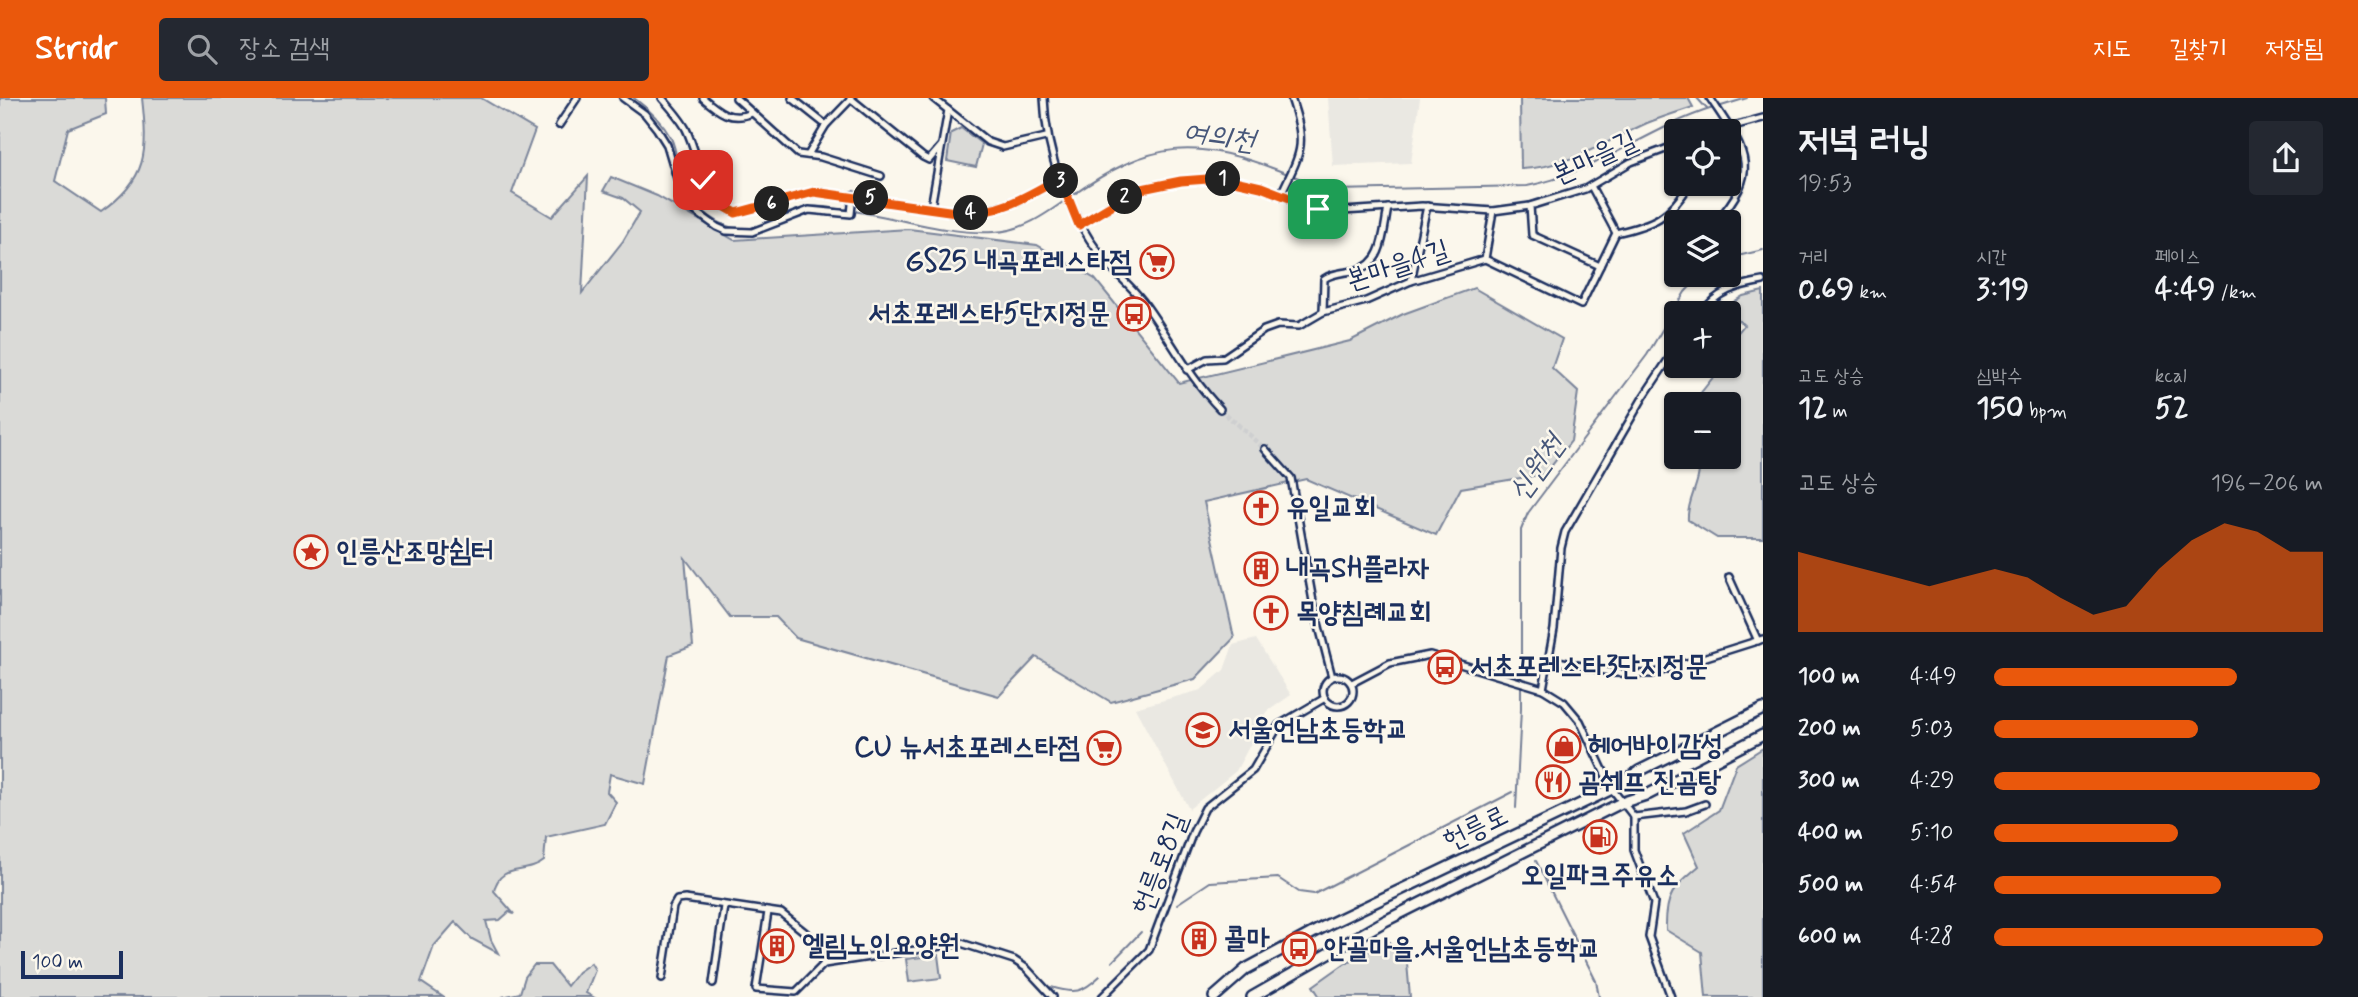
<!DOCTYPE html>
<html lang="ko">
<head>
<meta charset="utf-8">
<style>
	body { margin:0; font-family:Mynerve,"Poor Story",sans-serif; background:#242831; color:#f1f3f6; height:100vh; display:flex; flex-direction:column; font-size:26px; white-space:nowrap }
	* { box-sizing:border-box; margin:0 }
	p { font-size:23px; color:#9ea1a6 }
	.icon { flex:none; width:38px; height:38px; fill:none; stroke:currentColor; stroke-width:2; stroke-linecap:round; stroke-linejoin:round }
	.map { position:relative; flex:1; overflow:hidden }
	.details { display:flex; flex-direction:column; background:#171b24; width:595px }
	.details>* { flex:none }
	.buttons { position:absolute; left:1664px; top:21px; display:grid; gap:14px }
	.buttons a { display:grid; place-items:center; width:77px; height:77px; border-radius:7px; background:#171b24; box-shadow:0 2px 5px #0004; font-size:35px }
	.scale { position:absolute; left:21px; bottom:18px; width:102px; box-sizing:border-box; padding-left:7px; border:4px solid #1b2f5e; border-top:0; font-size:19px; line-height:24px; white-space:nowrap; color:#1b2f5e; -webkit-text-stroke:5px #fbf7ec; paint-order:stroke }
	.pin { position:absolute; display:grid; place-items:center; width:60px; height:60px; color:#fff; margin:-30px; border-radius:14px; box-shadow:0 4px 10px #0006 }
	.km { position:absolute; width:35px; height:35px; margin:-18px; border-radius:50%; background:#222; color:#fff; font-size:19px; line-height:35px; text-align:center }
	.round { display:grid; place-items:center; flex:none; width:74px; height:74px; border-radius:7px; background:#242831 }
	.summary { display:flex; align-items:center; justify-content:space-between; height:119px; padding:0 35px }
	h1 { font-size:38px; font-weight:700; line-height:52px }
	.stats { display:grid; grid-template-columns:repeat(3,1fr); gap:10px; height:119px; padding:7px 35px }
	.stats div { display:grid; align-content:center }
	.stats b { font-size:30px; font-weight:700 }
	.stats small { font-size:19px; font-weight:400 }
	.stats p { font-size:19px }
	.chart { height:196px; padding:14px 35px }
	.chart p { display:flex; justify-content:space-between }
	.chart svg { width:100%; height:126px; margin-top:7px; fill:#ea580c; opacity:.7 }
	ul { padding:0 35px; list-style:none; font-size:23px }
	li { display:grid; grid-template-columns:112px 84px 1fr; align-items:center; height:52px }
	li i { height:18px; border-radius:9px; background:#ea580c }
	header { display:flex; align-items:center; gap:42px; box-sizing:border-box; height:98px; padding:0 35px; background:#ea580c; color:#fff }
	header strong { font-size:33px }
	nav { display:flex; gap:38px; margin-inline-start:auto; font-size:24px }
	.search { width:490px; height:63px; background:#242831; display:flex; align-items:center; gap:18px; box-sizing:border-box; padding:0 24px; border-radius:7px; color:#9ea1a6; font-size:26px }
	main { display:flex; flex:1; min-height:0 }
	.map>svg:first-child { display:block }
</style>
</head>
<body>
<header>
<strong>Stridr</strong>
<div class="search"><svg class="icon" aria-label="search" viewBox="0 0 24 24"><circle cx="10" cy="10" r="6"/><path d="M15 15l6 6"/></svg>장소 검색</div>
<nav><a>지도</a><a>길찾기</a><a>저장됨</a></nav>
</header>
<main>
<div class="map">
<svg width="1763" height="899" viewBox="0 0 1763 899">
	<rect width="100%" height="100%" fill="#fbf7ec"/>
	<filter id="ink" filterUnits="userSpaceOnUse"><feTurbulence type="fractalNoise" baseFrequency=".0143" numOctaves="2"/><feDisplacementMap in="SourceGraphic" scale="14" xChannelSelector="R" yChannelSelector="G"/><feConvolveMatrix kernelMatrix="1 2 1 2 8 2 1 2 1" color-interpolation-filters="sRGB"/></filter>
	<g filter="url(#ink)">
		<!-- built -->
		<g fill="#eae8e2">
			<polygon points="1328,0 1420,0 1411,65 1333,68"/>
			<polygon points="1256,541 1291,597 1268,613 1236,673 1189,711 1135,610 1201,592 1224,572 1233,547"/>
		</g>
		<!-- green -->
		<g fill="#dadad7" stroke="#7a849a" stroke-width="2">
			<path d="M0 0H105L106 16 68 31 55 83 101 114C148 81 148 54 142 0H481L535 32 512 95 552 119 588 78 582 195 623 143 640 114 623 100 603 93 611 79 657 98 734 142 909 131 1037 147 1095 181 1179 285 1350 243 1403 216 1474 190 1562 241 1552 270 1578 294 1571 343 1545 376 1461 390 1436 437 1306 381 1204 404 1234 540 1195 581 1111 604 1036 559 999 598 796 540 776 519H730L685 460 693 548 669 557 645 686 610 676 607 694 616 704 605 726 546 739 544 763C526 778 500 764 494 793L514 816 509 814 500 822 486 823 491 842 498 855 472 841 455 824 434 848 421 884 443 899H0Z"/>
			<path d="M1520 0H1688L1693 9C1678 14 1662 19 1647 25 1607 43 1566 70 1521 71Z"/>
			<polygon points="961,30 982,46 976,69 947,63 951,35"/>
			<path d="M1763 193V440H1717L1688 422C1686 400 1705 381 1697 359H1729V306H1692L1722 268H1729V245L1744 227 1724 210 1743 198Z"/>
			<path d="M1763 650V899H1706L1702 854 1666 832C1665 797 1673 790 1699 768L1684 735 1719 712 1736 667Z"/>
			<polygon points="1388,843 1407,865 1410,899 1320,899 1313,888 1344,866"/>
			<polygon points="938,857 941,880 909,884 906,861"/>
			<polygon points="591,865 595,872 586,895 593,899 502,899 520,895 525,879 534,867 550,867 567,888 578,874"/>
		</g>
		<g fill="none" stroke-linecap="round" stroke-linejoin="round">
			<!-- stream -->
			<g stroke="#747e96" stroke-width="2">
				<path d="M634 0C649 11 662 24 671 40 677 53 677 68 682 82 691 106 711 124 736 131"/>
				<polyline points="1697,0 1707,11"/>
				<polyline points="1718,9 1747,0"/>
				<path d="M1293 78 1334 92 1527 88C1594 76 1648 30 1713 10"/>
				<path d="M765 126C779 120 793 111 809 109 821 107 835 111 846 112 895 118 945 137 994 134 1023 133 1046 116 1070 99 1153 41 1194 39 1288 76"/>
				<polyline points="1729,160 1763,152"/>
				<polyline points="1516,710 1521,611 1521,432 1528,415 1647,257 1685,194 1701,177"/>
				<polyline points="1536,763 1596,883 1599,899"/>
				<polyline points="1177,806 1210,784 1278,780 1299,794 1314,796 1513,694"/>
				<polyline points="1112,864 1141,834"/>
				<path d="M1051 889C1075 896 1082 895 1100 878"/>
			</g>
			<!-- street-tunnel -->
			<polyline stroke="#cecfd0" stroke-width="5" stroke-dasharray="5 2.5" stroke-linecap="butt" points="1220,311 1265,351"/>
			<defs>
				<g id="street">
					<polyline points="623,0 645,16 657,31 667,47 682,97 695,113 717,129 726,133 752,134 809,112 851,116 853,97"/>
					<path d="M662 0C671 10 680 20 686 31 701 62 700 101 736 115L814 94 963 115C1002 115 1027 98 1060 80"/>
					<path d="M703 0C719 14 731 24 752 15"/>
					<polyline points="736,0 798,56 821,59 881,78"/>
					<polyline points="792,0 826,27"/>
					<polyline points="850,0 923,59 929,62 941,48"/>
					<path d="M1044 0C1046 57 1067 113 1102 159 1114 174 1130 187 1142 202 1169 238 1188 278 1220 311"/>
					<path d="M1710 0C1745 53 1763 70 1716 124"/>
					<polyline points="948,12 988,44 1003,49 1046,39"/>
					<polyline points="559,27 577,0"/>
					<polyline points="1715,33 1763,20"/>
					<polyline points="808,57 826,27 851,1"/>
					<path d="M1281 96C1302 52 1307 47 1291 0"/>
					<polyline points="1530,108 1532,137 1600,168"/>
					<polyline points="931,109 948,12 933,0"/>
					<polyline points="1493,113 1485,161 1581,207 1616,135 1591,88"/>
					<polyline points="1669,114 1677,124"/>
					<polyline points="1079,127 1137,92 1181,83 1221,80 1261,89 1318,112 1343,113 1422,108 1493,113 1530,108 1585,91 1631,64 1676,47"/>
					<path d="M1616 135C1654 126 1669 120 1690 86"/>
					<polyline points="1411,183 1427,108"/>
					<path d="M1323 214 1324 181C1333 174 1346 175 1357 172 1384 166 1383 133 1388 110"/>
					<path d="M1702 215C1716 193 1739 187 1763 183"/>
					<polyline points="1187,272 1207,261 1223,260 1264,232 1278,227 1299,228 1323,214 1366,203 1411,183 1485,161"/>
					<polyline points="1265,351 1291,380 1314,509 1332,579"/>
					<polyline points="1729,479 1758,543"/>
					<polyline points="1549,561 1614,575 1652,576 1763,541"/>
					<circle cx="1338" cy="593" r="15"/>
					<polyline points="1352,585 1390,565 1430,557 1543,591 1564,604 1580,623 1612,691 1634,719 1634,752 1654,805 1649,839 1671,899"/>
					<polyline points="1543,591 1554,531 1561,450 1565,434 1644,298 1676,250"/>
					<polyline points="1634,719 1686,713 1705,706"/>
					<polyline points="768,814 756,891 796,894 824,866"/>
					<polyline points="662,880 673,809 677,802 685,801 781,815 811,839 824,866 961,845 1014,862 1026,870 1053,899"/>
					<polyline points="713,885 724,808"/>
					<polyline points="1102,899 1149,852 1193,734 1205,710 1253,672 1279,627 1325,600"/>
				</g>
				<g id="primary">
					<polyline points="1214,899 1246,871 1329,826 1612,691 1639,673 1763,611"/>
					<polyline points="1252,899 1385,823 1621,705 1649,696 1763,637"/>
				</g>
			</defs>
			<!-- street casing -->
			<use href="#street" stroke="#1b2f5e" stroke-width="10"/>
			<!-- primary casing -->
			<use href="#primary" stroke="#1b2f5e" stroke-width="14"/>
			<!-- street -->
			<use href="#street" stroke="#fbf7ec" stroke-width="5"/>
			<!-- primary -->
			<use href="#primary" stroke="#fbf7ec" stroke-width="9"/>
		</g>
	</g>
	<g fill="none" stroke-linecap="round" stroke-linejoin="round" filter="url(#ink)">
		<defs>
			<path id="route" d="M703 82 717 104 736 115 814 94 963 115C1002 115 1027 98 1060 80L1079 127 1137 92 1181 83 1221 80 1261 89 1318 111"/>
		</defs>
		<!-- route casing -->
		<use href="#route" stroke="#fff" stroke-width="14"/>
		<!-- route -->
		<use href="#route" stroke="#ea580c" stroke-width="9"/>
	</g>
	<!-- icons -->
	<defs>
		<symbol id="supermarket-ring" viewBox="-11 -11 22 22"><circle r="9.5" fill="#fbf7ec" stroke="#c8321e" stroke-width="1.5"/><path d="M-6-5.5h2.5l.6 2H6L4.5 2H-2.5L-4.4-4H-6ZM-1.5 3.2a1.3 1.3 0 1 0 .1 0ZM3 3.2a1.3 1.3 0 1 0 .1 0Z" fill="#c8321e"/></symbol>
		<symbol id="bus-ring" viewBox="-11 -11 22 22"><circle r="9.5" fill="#fbf7ec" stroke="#c8321e" stroke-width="1.5"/><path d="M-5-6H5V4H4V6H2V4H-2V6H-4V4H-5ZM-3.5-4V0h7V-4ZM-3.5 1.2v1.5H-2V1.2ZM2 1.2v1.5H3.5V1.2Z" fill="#c8321e"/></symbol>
		<symbol id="church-ring" viewBox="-11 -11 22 22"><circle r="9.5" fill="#fbf7ec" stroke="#c8321e" stroke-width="1.5"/><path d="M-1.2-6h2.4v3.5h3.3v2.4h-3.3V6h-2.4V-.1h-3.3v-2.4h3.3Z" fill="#c8321e"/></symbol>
		<symbol id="sight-ring" viewBox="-11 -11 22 22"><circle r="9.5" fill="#fbf7ec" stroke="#c8321e" stroke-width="1.5"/><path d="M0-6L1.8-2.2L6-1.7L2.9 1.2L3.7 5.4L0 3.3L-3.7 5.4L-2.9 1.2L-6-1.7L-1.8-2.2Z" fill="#c8321e"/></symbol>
		<symbol id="building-ring" viewBox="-11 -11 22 22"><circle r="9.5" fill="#fbf7ec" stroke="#c8321e" stroke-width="1.5"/><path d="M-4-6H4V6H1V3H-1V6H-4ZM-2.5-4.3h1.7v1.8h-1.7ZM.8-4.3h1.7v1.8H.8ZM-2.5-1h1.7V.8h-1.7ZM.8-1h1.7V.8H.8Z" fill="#c8321e"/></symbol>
		<symbol id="school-ring" viewBox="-11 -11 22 22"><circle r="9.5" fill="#fbf7ec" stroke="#c8321e" stroke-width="1.5"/><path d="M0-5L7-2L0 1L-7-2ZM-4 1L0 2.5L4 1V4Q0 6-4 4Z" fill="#c8321e"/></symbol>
		<symbol id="shop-ring" viewBox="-11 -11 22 22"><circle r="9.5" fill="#fbf7ec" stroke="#c8321e" stroke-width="1.5"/><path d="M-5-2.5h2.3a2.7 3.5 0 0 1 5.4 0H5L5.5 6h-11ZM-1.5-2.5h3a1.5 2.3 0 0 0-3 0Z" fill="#c8321e"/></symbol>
		<symbol id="restaurant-ring" viewBox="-11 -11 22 22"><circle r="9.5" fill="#fbf7ec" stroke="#c8321e" stroke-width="1.5"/><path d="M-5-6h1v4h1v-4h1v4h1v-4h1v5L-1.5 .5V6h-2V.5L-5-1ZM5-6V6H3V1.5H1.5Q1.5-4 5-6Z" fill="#c8321e"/></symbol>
		<symbol id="fuel-ring" viewBox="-11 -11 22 22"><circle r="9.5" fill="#fbf7ec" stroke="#c8321e" stroke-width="1.5"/><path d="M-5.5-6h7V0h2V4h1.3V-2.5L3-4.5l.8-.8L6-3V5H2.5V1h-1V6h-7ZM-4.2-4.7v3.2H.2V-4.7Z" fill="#c8321e"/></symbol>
	</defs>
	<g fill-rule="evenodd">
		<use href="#supermarket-ring" x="1138" y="145" width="38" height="38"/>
		<use href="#bus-ring" x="1115" y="197" width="38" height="38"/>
		<use href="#church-ring" x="1242" y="391" width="38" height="38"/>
		<use href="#sight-ring" x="292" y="435" width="38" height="38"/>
		<use href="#building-ring" x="1242" y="452" width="38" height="38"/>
		<use href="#church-ring" x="1252" y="496" width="38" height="38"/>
		<use href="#bus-ring" x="1426" y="550" width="38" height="38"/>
		<use href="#school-ring" x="1184" y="613" width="38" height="38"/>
		<use href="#shop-ring" x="1545" y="629" width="38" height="38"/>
		<use href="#supermarket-ring" x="1085" y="631" width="38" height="38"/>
		<use href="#restaurant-ring" x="1534" y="665" width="38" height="38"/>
		<use href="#fuel-ring" x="1581" y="720" width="38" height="38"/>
		<use href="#building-ring" x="1180" y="822" width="38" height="38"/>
		<use href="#building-ring" x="758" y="829" width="38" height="38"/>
		<use href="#bus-ring" x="1280" y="832" width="38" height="38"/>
	</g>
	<g text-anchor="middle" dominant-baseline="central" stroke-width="5" stroke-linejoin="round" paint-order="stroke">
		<!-- street labels -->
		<g font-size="28" fill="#1b2f5e" stroke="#fbf7ec">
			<text transform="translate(1595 60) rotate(-25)">본마을길</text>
			<text transform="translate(1398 168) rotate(-18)">본마을4길</text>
			<text transform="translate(1476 731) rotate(-26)">헌릉로</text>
			<text transform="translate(1161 766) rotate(-69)">헌릉로8길</text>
		</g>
		<!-- poi labels -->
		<g font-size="28" font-weight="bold" fill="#1b2f5e" stroke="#fbf7ec" text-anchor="start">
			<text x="1132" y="164" text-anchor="end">GS25 내곡포레스타점</text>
			<text x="1110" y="216" text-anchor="end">서초포레스타5단지정문</text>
			<text x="1286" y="410">유일교회</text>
			<text x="336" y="454">인릉산조망쉼터</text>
			<text x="1286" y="471">내곡SH플라자</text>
			<text x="1296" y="515">목양침례교회</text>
			<text x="1470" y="569">서초포레스타3단지정문</text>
			<text x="1228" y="632">서울언남초등학교</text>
			<text x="1588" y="648">헤어바이감성</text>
			<text x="1080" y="650" text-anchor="end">CU 뉴서초포레스타점</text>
			<text x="1578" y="684">곰쉐프 진곰탕</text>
			<text x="1600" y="778" text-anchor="middle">오일파크주유소</text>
			<text x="1224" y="841">콜마</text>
			<text x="802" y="848">엘림노인요양원</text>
			<text x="1324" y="851">안골마을.서울언남초등학교</text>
		</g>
		<!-- water labels -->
		<g font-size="30" font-style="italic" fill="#47577a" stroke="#fbf7ec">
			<text transform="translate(1219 39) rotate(8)">여의천</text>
			<text transform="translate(1537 370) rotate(-54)">신원천</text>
		</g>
	</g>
</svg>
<div class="buttons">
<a><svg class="icon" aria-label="locate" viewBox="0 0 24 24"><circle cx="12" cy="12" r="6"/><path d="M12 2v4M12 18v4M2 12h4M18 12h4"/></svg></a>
<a><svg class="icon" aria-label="layers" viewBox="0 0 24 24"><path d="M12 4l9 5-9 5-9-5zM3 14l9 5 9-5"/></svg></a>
<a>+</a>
<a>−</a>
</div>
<div class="scale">100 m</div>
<div class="pin" style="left:1318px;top:111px;background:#1e9e55"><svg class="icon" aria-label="arrive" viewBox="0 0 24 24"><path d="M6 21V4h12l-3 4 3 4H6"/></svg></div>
<div class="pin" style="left:703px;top:82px;background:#d93025"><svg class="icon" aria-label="check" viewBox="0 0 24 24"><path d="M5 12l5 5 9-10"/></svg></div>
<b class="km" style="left:1223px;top:81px">1</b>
<b class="km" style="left:1125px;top:99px">2</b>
<b class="km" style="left:1061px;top:83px">3</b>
<b class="km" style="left:971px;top:115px">4</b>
<b class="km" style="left:871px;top:100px">5</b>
<b class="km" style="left:772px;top:106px">6</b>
</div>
<section class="details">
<div class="summary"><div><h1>저녁 러닝</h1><p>19:53</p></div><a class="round"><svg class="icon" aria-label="share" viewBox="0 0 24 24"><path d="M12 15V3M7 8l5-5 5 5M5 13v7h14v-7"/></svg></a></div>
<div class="stats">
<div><p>거리</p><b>0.69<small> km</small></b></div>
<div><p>시간</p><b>3:19</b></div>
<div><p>페이스</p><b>4:49<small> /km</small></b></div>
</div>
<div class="stats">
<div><p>고도 상승</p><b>12<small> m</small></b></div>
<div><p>심박수</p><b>150<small> bpm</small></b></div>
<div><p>kcal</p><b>52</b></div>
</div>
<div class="chart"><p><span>고도 상승</span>196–206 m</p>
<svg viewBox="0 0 160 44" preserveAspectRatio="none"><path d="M0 44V16L10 19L20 22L30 25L40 28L50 25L60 22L70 25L80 32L90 38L100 35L110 22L120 12L130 6L140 9L150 16L160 16V44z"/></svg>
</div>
<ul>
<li><b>100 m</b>4:49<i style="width:74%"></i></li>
<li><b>200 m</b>5:03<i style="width:62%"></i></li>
<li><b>300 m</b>4:29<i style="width:99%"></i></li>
<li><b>400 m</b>5:10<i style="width:56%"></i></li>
<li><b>500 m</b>4:54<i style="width:69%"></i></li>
<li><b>600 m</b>4:28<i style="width:100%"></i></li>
</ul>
</section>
</main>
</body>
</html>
